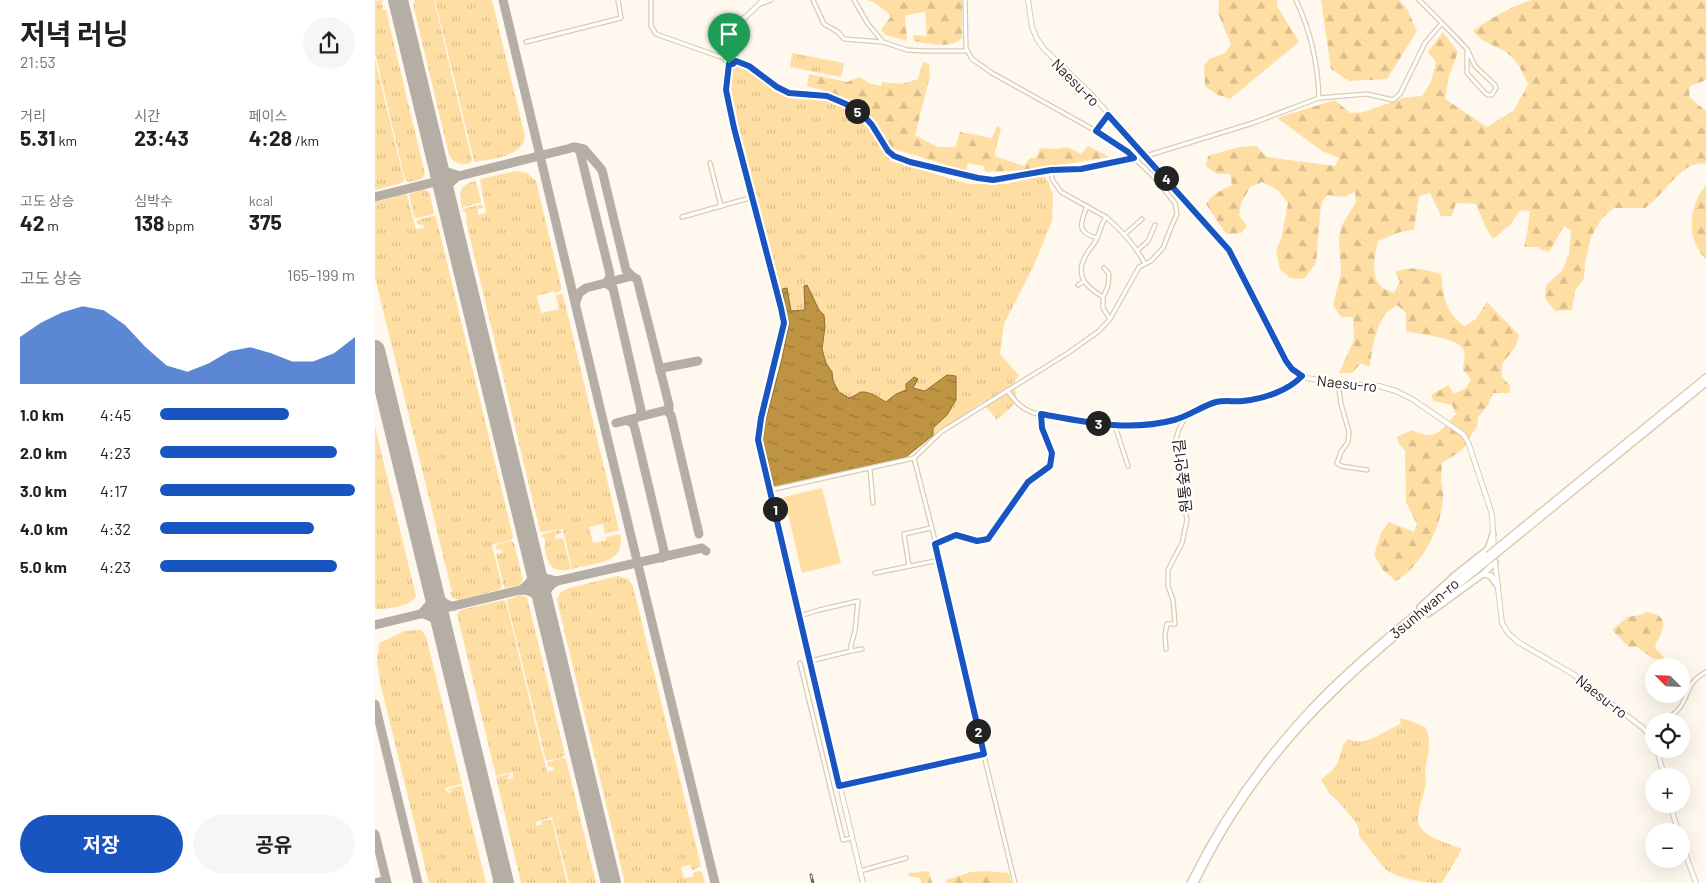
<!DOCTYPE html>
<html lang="ko">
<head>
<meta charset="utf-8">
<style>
	body { margin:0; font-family:Barlow,"Noto Sans KR",sans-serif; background:#f6f6f6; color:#202124; height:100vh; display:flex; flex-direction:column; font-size:19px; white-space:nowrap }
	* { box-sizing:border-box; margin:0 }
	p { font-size:16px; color:#757577 }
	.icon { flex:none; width:28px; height:28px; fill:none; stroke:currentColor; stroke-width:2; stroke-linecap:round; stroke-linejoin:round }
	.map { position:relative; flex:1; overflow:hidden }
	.side { display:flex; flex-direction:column; background:#fff; width:375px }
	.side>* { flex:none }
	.needle { width:32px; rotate:294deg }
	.tools { position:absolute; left:1270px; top:658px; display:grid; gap:10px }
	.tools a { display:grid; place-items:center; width:45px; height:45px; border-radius:50%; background:#fff; box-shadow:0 5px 20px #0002; font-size:25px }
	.pin { position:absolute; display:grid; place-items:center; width:42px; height:42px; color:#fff; margin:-51px -21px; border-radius:50% 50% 50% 0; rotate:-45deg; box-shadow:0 0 5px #0007 }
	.pin .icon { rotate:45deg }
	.km { position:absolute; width:25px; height:25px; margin:-12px; border-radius:50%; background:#222; color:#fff; font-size:14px; line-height:25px; text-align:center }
	.round { display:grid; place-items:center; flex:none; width:52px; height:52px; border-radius:26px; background:#f6f6f6 }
	.headline { display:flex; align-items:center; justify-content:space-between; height:85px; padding:0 20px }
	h1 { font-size:28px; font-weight:700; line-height:38px }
	.metrics { display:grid; grid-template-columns:repeat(3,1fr); gap:8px; height:85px; padding:5px 20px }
	.metrics div { display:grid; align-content:center }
	.metrics b { font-size:21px; font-weight:700 }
	.metrics small { font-size:14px; font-weight:400 }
	.metrics p { font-size:14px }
	.chart { height:140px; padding:10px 20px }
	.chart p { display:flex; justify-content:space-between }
	.chart svg { width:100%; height:90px; margin-top:5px; fill:#1855c1; opacity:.7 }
	.button { display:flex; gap:10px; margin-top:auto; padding:10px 20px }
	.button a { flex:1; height:58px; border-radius:30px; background:#1855c1; color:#fff; font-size:20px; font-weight:700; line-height:58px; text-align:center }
	.button a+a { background:#f6f6f6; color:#202124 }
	ul { padding:0 20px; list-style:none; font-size:16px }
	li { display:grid; grid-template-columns:80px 60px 1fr; align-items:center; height:38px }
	li i { height:12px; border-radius:6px; background:#1855c1 }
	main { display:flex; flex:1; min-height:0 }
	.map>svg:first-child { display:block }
</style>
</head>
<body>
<main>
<section class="side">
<div class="headline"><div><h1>저녁 러닝</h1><p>21:53</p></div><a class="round"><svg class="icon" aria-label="share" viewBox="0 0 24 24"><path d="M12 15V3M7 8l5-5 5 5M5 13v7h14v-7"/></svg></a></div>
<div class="metrics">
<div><p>거리</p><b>5.31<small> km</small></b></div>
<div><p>시간</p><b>23:43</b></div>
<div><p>페이스</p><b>4:28<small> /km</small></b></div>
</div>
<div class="metrics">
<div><p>고도 상승</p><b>42<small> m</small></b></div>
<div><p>심박수</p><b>138<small> bpm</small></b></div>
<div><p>kcal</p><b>375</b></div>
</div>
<div class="chart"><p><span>고도 상승</span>165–199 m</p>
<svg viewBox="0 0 160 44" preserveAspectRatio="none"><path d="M0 44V21L10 14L20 9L30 6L40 8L50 15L60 26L70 35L80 38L90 34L100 28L110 26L120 29L130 33L140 33L150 29L160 21V44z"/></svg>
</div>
<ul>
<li><b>1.0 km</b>4:45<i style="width:66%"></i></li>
<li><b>2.0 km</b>4:23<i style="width:91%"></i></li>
<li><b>3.0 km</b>4:17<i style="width:100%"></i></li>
<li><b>4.0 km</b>4:32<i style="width:79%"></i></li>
<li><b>5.0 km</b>4:23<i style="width:91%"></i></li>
</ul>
<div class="button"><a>저장</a><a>공유</a></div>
</section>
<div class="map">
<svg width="1331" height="883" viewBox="0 0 1331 883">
	<defs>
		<pattern id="grass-tufts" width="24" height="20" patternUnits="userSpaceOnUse" patternTransform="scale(1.25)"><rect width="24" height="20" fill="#ffdea4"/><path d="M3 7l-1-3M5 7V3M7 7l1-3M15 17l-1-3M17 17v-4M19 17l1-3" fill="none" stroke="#dabe8c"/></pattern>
		<pattern id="forest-firs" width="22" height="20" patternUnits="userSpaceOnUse" patternTransform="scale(1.25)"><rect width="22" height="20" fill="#ffdea4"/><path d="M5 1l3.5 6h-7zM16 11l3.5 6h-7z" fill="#dabe8c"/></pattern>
		<pattern id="water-ripples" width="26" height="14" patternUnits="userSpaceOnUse" patternTransform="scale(1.25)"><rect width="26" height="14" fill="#be9341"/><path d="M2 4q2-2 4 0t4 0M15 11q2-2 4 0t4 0" fill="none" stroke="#9a7735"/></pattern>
	</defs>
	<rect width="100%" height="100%" fill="#fef8ee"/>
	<!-- grass -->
	<g fill="url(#grass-tufts)">
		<polygon points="7,0 9,1 6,2 7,6 10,6 8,7 8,10 11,10 50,174 47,179 34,182 30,180 0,53 0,1"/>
		<path d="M39 0H59L97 160 95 163C86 165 79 164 74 155L38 4 40 3Z"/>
		<path d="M60 0H117L150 136C148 157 118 158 101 162L99 161Z"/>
		<polygon points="417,53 469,63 466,77 415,67"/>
		<polygon points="0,59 29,180 27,183 0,190"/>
		<polygon points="362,63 398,88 421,97 450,99 473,109 495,130 516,161 594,184 633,184 665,175 670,177 673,181 678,196 677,221 659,265 629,324 625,354 644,376 639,382 642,402 622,420 607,402 531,457 399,487 390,434 391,414 413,323 368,154 355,93 358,67"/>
		<path d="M141 171 152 173 161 181 187 290 180 293 179 291 162 296 166 313 184 309 181 295 186 294 188 295 244 530 230 534 228 524 214 527 218 543 231 540V537L245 534C252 564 219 563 197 569L188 529 168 532 165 531 91 221 92 220 90 212H88V209L107 204 108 208 103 209V215L111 213 105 179Z"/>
		<path d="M101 181 106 202 87 208C84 192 83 185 101 181Z"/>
		<polygon points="49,189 54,192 59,212 57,215 41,218 39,216 34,194"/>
		<polygon points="30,194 32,195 41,229 49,228 48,225 42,224 42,220 58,216 61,217 138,537 136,540 117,545 127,586 126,589 84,600 78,598 74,593 77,592 0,277 0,202"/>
		<path d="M0 427 41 596C36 607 11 609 0 609Z"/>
		<path d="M184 530 187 532 180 536 181 539 188 538 196 569C174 574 173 563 169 545H171L169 537H166L168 534Z"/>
		<polygon points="136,541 139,543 148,580 144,585 131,588 129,587 121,554 127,553 126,549 123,550 120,547 121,545"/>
		<polygon points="242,576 253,579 258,586 326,866 318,870 316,869 315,865 306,867 309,878 318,877 319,872 324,871 327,872 330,883 250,883 182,600 185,593 191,589"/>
		<path d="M146 595 152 597 190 755C187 758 176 761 171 760L132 602 133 599Z"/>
		<polygon points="129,600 131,602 172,772 179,770 178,767 172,766 173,762 188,758 191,759 221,883 194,883 177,817 161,822 161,825 167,825 166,821 177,820 192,883 146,883 121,777 135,774 136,776 132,777 133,779 138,778 138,772 121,776 82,614 86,610"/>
		<polygon points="46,630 51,636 87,784 70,788 72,793 76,792 76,790 73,791 74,789 87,785 111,883 54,883 6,686 2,660 4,643 30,631"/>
		<path d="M1024 718 1036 721 1050 727C1057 740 1053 751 1051 765 1049 772 1052 780 1050 788 1049 794 1046 800 1045 806 1044 811 1042 820 1044 825 1050 838 1075 844 1087 849L1067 883C1050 883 1023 879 1010 869L984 836V828L979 820 964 802 955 794 946 780C951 775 960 769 963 762 967 753 965 746 973 739 991 748 1009 730 1026 724Z"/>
	</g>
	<!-- forest -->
	<g fill="url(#forest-firs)">
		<path d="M492 0H587V38C576 49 553 44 539 41L538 35 552 36 550 12 532 15 530 16 532 41 511 35 506 30 516 16 501 3Z"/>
		<polygon points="844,0 902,0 902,6 924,42 855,99 841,94 830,86 829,66 834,59 850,53 856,44 843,13"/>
		<polygon points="946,0 1024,0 1032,9 1042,31 1012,79 974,81 956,69"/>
		<path d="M1157 0H1331V80L1315 86 1314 97 1331 111V164C1312 160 1299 180 1287 192 1282 198 1276 203 1270 208H1239L1227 218 1216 237 1210 262 1209 278 1200 291 1197 310 1180 311 1170 299 1171 285 1187 271 1194 254 1196 231 1189 226 1174 252 1167 250 1163 247H1149L1152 234 1155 211 1145 210 1136 224 1118 239 1112 230 1101 204 1081 203 1077 216H1066L1055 193 1044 196 1039 230 1025 232 1003 241C1000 255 994 277 1008 288 1010 290 1016 291 1019 293L1025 281 1020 272C1036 265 1050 270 1066 274 1069 298 1069 310 1089 326L1101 319 1112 302C1122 314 1134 323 1144 335L1141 346 1127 364V377L1135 386V393H1118L1113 405 1103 417 1102 426 1087 450 1067 463C1067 469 1066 476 1066 482 1067 487 1069 492 1068 498 1066 528 1048 564 1021 581L1008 570 999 555 1006 533 1014 522 1039 532 1042 524 1031 502 1030 451 1023 442 1022 437 1037 430C1061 442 1065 431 1081 414L1077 405 1059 401 1056 395 1073 385 1079 394 1091 388 1096 379 1088 370C1088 364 1091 356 1089 351 1084 337 1045 335 1031 331V313L1022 305C1019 307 1015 310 1012 312 1001 324 996 352 995 367L986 363 977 373H964L979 340 978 317H966L958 305 966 272 964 238 967 225 981 202 980 192 970 197 952 195 946 204 941 263 929 279 915 278 905 269 901 251 906 239 913 203 903 190 887 182 875 187 866 204 864 216 872 226 866 233 851 234 831 204 838 195 857 185 855 174H842L831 166 833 156 864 147 881 146 892 157 960 166 964 158 947 151 902 118 960 100 975 113 989 112 1028 98 1047 96 1056 82 1061 62 1053 52 1068 32 1083 52 1074 76 1070 99 1112 127 1139 110 1153 85C1149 73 1141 59 1131 52 1117 43 1111 46 1098 31 1116 18 1135 7 1157 0Z"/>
		<path d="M548 62 554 64 555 76 540 135 563 147H580L585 132 617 138 622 126 626 129 619 156 649 166 655 158H661L665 148 681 149 692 147 706 154 713 146 735 157 655 170 610 172 609 166 593 163 591 171 516 148C509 136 502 123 492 113 477 97 452 92 432 86L434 74 472 82 485 77 494 83 506 86 507 82 527 84 543 79Z"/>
		<path d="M1331 185V259C1310 240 1314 205 1331 185Z"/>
		<path d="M1271 612C1296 615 1289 630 1280 645L1281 649 1297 666 1286 659H1279L1262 647H1254L1237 630 1252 617 1266 615Z"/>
		<polygon points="554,871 557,883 547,883 545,878 533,876 534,873"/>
		<polygon points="610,871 634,873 636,883 572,883 571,880 596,872"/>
	</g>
	<!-- park -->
	<polygon fill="#ffdea4" points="447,488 466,563 427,573 409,497"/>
	<!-- water -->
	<path fill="url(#water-ripples)" stroke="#8f6f33" d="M432 285 444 310 449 315 450 327 447 349 451 363 457 372 458 381 464 392 474 398C478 397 483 393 486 392 494 391 504 398 511 402L521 394 531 390V384L539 377 543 379 538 388 550 391 572 375 581 376V400L572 415 558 428V435L531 457 399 487 388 441 390 423 407 359 414 324 407 289 412 288 416 311 430 310 429 286Z"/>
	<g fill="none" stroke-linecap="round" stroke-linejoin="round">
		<!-- taxiway -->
		<g stroke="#b4aea4" stroke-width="9">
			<polyline points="128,0 226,412 340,883"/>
			<polyline points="198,147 203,149 205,152 235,274 234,279 231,283 238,288 266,410 265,416"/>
			<polyline points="62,162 69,171 82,175"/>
			<polyline points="70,195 73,185 83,176"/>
			<polyline points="0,197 200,147 209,149 227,170 251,270 258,277"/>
			<polyline points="201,302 204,293 211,288 257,276 262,279 294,405 294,409 291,410"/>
			<polyline points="0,366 6,376"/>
			<polyline points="285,371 287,368 323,361"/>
			<polyline points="253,421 258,423 260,429 289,551 287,558"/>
			<polyline points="241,423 291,410 296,415 324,534"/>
			<polyline points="160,568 170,578 182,581 327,548 331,551"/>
			<path d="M58 589C63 597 69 606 79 606"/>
			<polyline points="146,590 155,582 160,568"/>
			<path d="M169 605C168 594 173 586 182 581"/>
			<polyline points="46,614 55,604 58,588"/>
			<polyline points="49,614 61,619 67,627"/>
			<path d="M0 625 145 590C158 590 165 596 169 607"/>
			<polyline points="0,704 43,883"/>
			<polyline points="0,834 12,883"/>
			<polyline points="0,883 8,881 12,883"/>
			<polyline points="122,883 126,871"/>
		</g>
		<!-- runway -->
		<g stroke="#b4aea4" stroke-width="20">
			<polyline points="23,0 236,883"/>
			<polyline points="0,350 129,883"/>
		</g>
		<defs>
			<g id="minor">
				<polyline points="276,0 276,26 281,34 351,59"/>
				<polyline points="438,0 449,24 463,32 469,39 507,42"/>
				<polyline points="479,0 493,24 508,42 532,50 549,51 591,51"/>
				<path d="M921 0C936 32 943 63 944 98"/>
				<polyline points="383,5 396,0"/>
				<polyline points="1067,23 1092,49 1100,66 1120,85 1121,88 1117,95 1113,95 1110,93 1092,73 1092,49"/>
				<polyline points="151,42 246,18 243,0"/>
				<polyline points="361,61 374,66 402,87 414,93 452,97 471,104 489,116 497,125 513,151 519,156 535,162 603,178 618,179 676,170 677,179 686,192 731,217"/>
				<polyline points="721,131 733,115"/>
				<polyline points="771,156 878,123 944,98 992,94 1018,100 1025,94 1050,43 1067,23 1044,0"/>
				<polyline points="335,163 346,206"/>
				<polyline points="676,170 706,169 759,158"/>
				<path d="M712 206C706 223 700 232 722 238"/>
				<polyline points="307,217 378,197"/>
				<polyline points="749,235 767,219"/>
				<polyline points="762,251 773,241 780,225"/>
				<polyline points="703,285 708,282"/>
				<polyline points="728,297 733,286 734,274 729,268"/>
				<path d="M735 319 728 308V297C711 287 699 276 711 255 713 251 717 247 720 242 725 234 725 225 731 217 746 230 761 246 770 264"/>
				<polyline points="963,383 966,404 974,432 973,442 966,452 962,463 966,466 992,470"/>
				<path d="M632 390C638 398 644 407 654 411 663 416 678 416 688 417 731 424 768 432 810 416"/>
				<polyline points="740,426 753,466"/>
				<polyline points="539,458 565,560 594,694 640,883"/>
				<polyline points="495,469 498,503"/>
				<polyline points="395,490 539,458 566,432 693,353 724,331 735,319 764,267 776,261 788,248 797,225 802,214 800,203 778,176 753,152 721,131 617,73 597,59 591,48 590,0"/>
				<path d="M560 543 581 535 602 541 613 539 653 482 675 466C682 449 666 433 666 414"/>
				<polyline points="534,566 529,534 556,528"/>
				<polyline points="500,573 565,560"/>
				<polyline points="425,616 444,610 483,601 480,631 476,645 476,651 435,661"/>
				<polyline points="791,649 790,635 792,624 800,624 798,600 793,586 793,570 807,543 812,520 809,503 808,482 804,467 800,442 804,429 811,416 837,404 849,401 872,401 884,398 908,390 927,376"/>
				<polyline points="476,651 487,649"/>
				<polyline points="425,663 468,840 477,838"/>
				<path d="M1287 721C1292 719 1297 716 1301 712 1316 698 1308 684 1331 672"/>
				<polyline points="1273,733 1279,727"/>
				<polyline points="464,786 609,754"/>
				<polyline points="485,871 531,858"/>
			</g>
			<g id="tertiary">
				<polyline points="653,0 657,27 662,39 669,49 715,93 855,250 917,369 931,378 963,383 1004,386 1021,391 1037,399 1088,434 1093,442 1114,505 1117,515 1119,550"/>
				<circle cx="356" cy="59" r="5.5"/>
				<path d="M357 54C358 19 367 23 388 0"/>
				<polyline points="354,64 351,90 359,128 385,223 409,323 386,418 383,441 488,883"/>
				<polyline points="1120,562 1127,623 1133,633 1143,642 1198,674 1268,728 1279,741"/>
				<polyline points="1282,749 1289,776"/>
				<polyline points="1295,804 1303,831"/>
				<polyline points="1306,842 1321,883"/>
			</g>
			<g id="trunk">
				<polyline points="1124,546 1331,377"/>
				<polyline points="1125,551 1331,383"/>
				<polyline points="1109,574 1116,576 1122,585"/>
				<polyline points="1045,607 1079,576 1113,549 1118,534"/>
				<polyline points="1053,614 1108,574 1120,562"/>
				<path d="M815 883C848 816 891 755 943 701 995 648 1055 603 1113 555"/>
				<path d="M820 883C855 810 904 744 963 688 1010 642 1063 602 1114 560"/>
			</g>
		</defs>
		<!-- minor casing -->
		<use href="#minor" stroke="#daccb3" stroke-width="5.5"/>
		<!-- tertiary casing -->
		<use href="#tertiary" stroke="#daccb3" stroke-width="6"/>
		<!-- trunk casing -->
		<use href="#trunk" stroke="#daccb3" stroke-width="8"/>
		<!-- minor -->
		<use href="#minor" stroke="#fff" stroke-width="3"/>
		<!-- tertiary -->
		<use href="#tertiary" stroke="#fff" stroke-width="4"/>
		<!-- trunk -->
		<use href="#trunk" stroke="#fff" stroke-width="5"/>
		<defs>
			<polyline id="rail" points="436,875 438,883"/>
		</defs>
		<!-- rail casing -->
		<use href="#rail" stroke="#69635a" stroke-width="3"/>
		<!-- rail -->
		<use href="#rail" stroke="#fff" stroke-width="1" stroke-dasharray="4" stroke-linecap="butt"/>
		<defs>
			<g id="trunk-bridge">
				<polyline points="1113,555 1124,546"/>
				<polyline points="1114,560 1125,551"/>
			</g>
		</defs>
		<!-- trunk-bridge casing -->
		<use href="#trunk-bridge" stroke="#daccb3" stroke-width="8" stroke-linecap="butt"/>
		<!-- trunk-bridge -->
		<use href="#trunk-bridge" stroke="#fff" stroke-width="5"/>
	</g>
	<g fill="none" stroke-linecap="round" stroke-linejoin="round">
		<defs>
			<path id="route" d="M361 61 374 66 402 87 414 93 452 96 471 104 489 116 497 125 513 151 519 156 535 162 603 178 618 180 676 170 706 169 759 158 753 152 721 131 733 115 854 250 911 361 917 369 927 376C913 391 888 399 868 401 859 402 850 400 841 402 827 406 814 416 799 420 754 432 710 422 666 414L667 428 677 453 675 466 653 482 613 539 602 541 581 535 560 544 609 754 464 786 383 440 386 418 409 323 406 308 359 128 351 90 354 64H358Z"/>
		</defs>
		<!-- route casing -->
		<use href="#route" stroke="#fff" stroke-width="10"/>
		<!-- route -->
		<use href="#route" stroke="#1855c1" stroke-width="6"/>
	</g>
	<g text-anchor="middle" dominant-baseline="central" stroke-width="4.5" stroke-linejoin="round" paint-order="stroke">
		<!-- street labels -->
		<g font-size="15" fill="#211c13" stroke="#fff">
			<text transform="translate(701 82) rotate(45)">Naesu-ro</text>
			<text transform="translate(972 383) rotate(6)">Naesu-ro</text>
			<text transform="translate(807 476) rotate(-96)">원통숲안1길</text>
			<text transform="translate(1049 608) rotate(-40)">3sunhwan-ro</text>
			<text transform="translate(1227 696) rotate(38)">Naesu-ro</text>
		</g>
	</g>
</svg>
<div class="tools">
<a><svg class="needle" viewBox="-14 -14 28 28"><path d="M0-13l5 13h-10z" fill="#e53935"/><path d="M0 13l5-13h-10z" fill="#757577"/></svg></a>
<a><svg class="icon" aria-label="locate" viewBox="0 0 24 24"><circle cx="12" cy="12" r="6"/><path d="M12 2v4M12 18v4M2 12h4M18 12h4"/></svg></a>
<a>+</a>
<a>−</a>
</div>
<div class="pin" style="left:354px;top:64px;background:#1e9e55"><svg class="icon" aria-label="arrive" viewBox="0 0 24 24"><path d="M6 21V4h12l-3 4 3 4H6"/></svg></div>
<b class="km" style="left:400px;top:509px">1</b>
<b class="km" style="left:603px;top:731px">2</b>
<b class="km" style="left:723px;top:423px">3</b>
<b class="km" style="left:791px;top:178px">4</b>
<b class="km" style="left:482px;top:111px">5</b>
</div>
</main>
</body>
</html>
